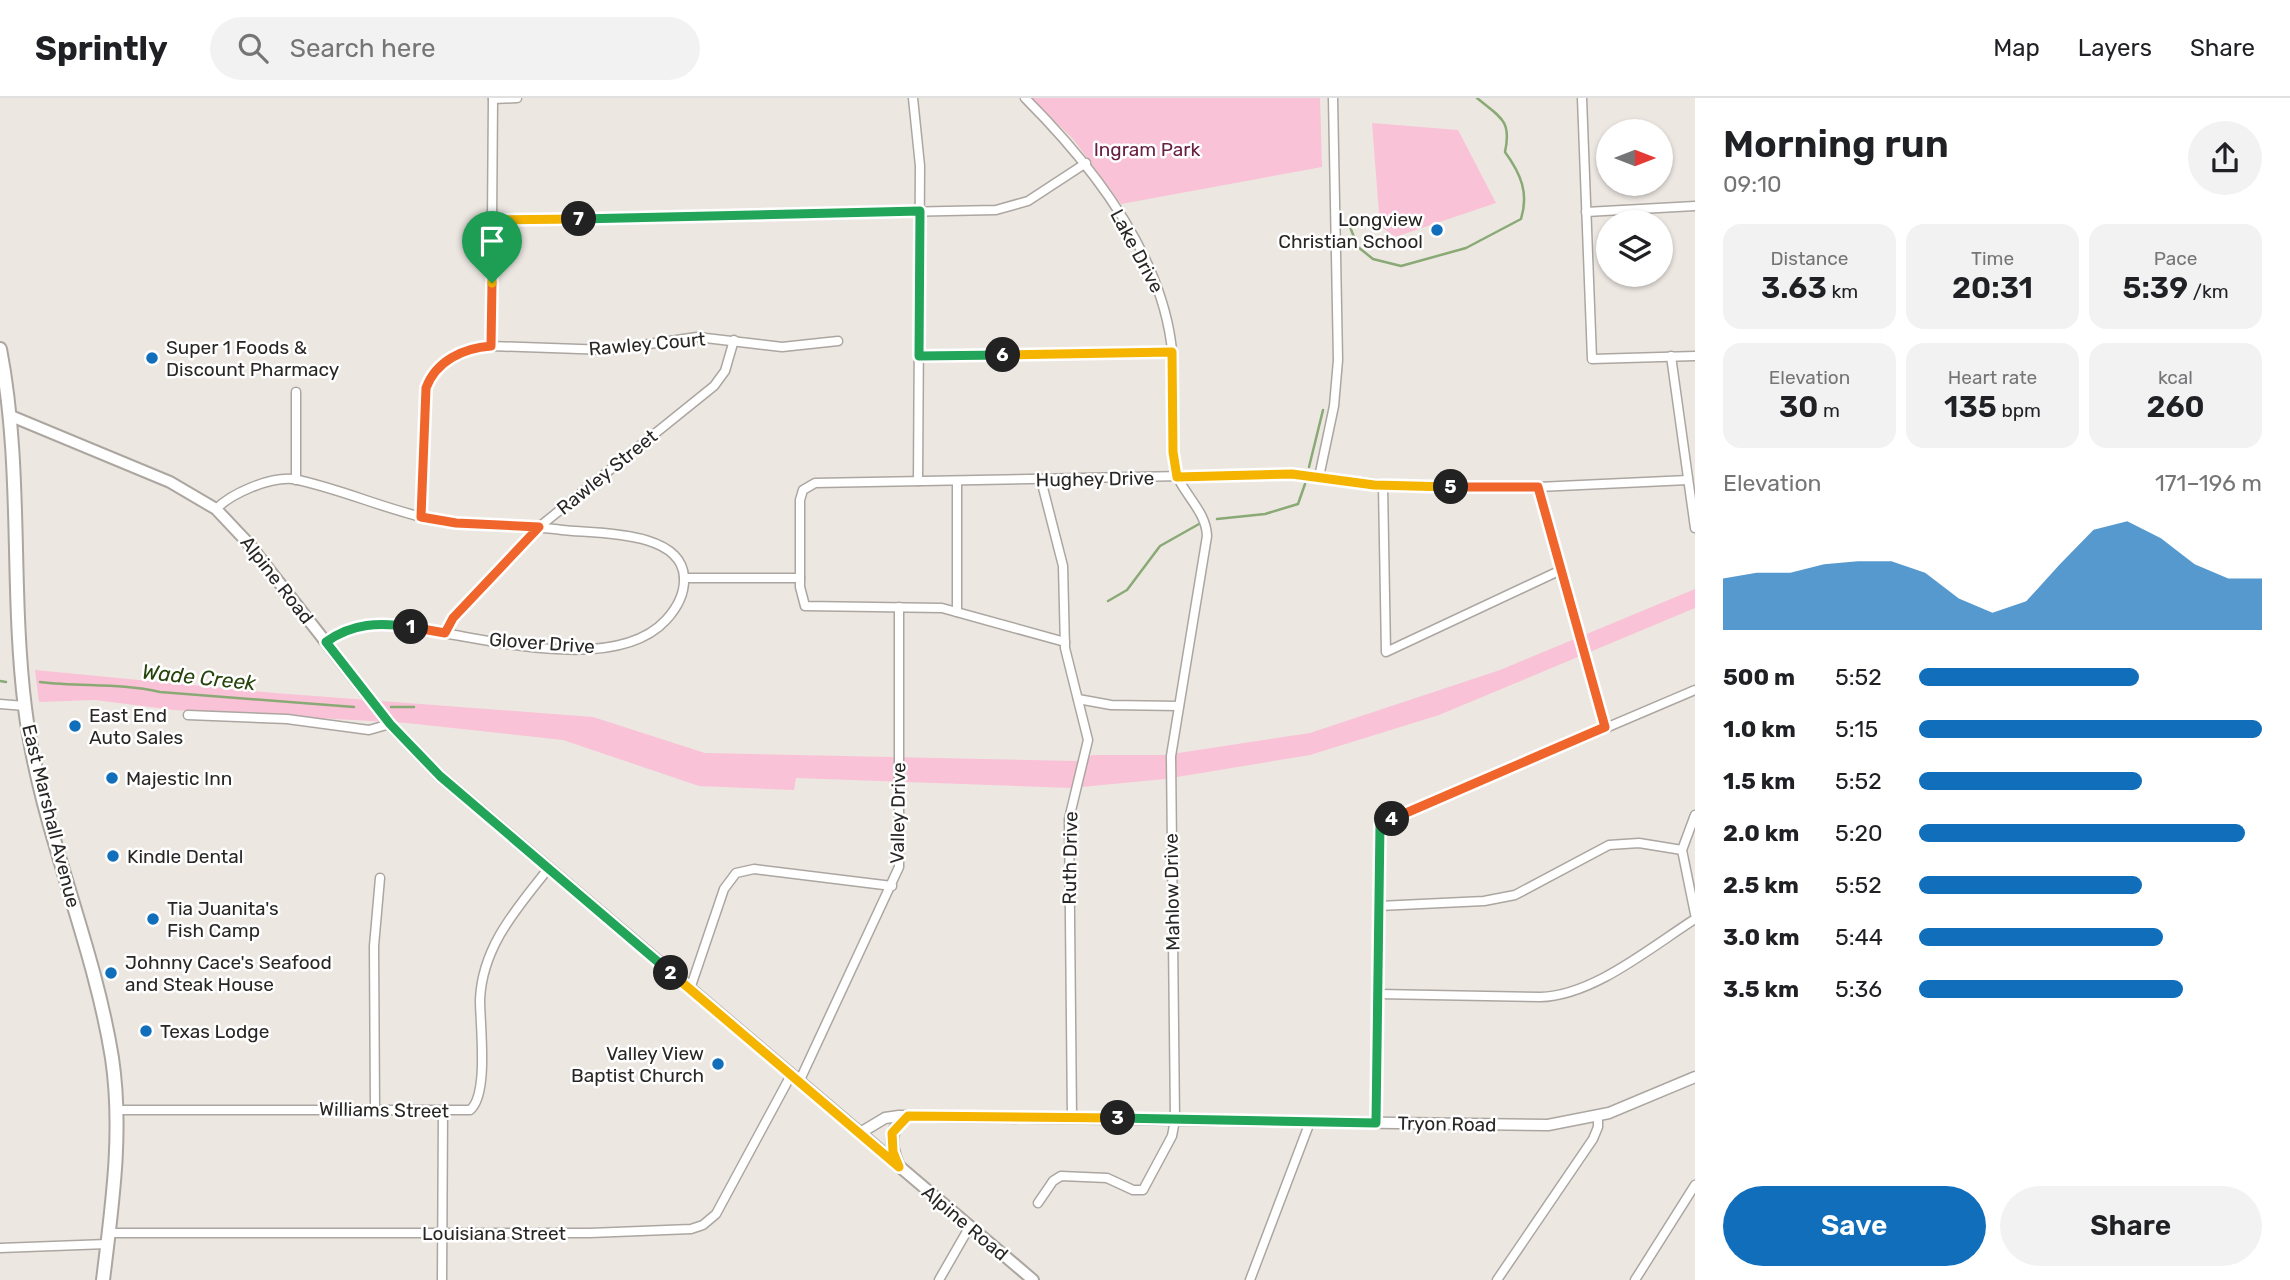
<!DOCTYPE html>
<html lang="en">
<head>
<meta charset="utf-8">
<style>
	body { margin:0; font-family:Rubik,sans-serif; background:#f2f2f2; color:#202124; height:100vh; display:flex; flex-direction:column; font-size:26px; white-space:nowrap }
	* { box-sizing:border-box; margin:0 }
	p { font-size:23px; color:#757577 }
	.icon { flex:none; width:38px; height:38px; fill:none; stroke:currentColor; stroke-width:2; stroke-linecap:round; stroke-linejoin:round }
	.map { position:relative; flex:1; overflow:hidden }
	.sheet { display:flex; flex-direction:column; background:#fff; width:595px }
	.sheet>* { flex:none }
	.needle { width:46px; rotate:90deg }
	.buttons { position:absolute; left:1596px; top:21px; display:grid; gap:14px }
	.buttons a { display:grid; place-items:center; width:77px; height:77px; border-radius:50%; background:#fff; box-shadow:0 2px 5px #0004; font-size:35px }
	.pin { position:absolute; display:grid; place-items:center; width:60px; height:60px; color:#fff; margin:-72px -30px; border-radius:50% 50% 50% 0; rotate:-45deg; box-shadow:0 0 7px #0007 }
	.pin .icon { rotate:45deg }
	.km { position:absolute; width:35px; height:35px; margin:-18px; border-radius:50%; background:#222; color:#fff; font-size:19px; line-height:35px; text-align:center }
	.round { display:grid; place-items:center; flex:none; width:74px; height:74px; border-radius:37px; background:#f2f2f2 }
	.headline { display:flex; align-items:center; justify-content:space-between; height:119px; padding:0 28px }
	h1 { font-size:38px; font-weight:600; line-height:52px }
	.stats { display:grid; grid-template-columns:repeat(3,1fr); gap:10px; height:119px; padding:7px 28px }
	.stats div { display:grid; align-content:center; border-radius:18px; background:#f2f2f2; text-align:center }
	.stats b { font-size:30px; font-weight:600 }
	.stats small { font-size:19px; font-weight:400 }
	.stats p { font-size:19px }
	.chart { height:196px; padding:14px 28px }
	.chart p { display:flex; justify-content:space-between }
	.chart svg { width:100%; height:126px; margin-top:7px; fill:#106ebb; opacity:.7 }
	.cta { display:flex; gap:14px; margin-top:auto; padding:14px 28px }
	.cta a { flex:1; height:80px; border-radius:42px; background:#106ebb; color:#fff; font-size:28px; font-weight:600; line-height:80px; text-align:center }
	.cta a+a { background:#f2f2f2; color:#202124 }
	ul { padding:0 28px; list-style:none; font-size:23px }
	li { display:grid; grid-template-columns:112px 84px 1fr; align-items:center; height:52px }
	li i { height:18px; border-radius:9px; background:#106ebb }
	header { display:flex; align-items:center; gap:42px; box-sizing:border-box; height:98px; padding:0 35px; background:#fff; border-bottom:2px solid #e0e0e0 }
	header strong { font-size:33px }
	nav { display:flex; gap:38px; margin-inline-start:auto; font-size:24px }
	.search { width:490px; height:63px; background:#f2f2f2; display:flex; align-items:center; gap:18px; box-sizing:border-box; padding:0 24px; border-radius:38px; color:#757577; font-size:26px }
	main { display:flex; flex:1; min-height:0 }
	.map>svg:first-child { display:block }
</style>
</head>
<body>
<header>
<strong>Sprintly</strong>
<div class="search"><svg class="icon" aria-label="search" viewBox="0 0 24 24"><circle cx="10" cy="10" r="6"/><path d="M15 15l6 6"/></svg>Search here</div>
<nav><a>Map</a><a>Layers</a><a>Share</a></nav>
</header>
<main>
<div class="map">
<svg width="1695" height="1182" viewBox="0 0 1695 1182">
	<rect width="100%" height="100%" fill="#ede7e2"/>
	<!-- green -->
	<g fill="#f9c2d6">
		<polygon points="1031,0 1320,0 1322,69 1121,106 1073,41"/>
		<polygon points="1372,25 1458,32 1496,105 1395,139 1380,128"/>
		<polygon points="1695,491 1695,510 1439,617 1310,657 1165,681 1071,690 796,680 794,692 699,688 563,642 407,625 174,612 95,602 39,604 35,572 275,595 593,619 705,655 1077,663 1093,657 1165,657 1310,635 1500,572"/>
	</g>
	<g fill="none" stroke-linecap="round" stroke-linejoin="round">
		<!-- stream -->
		<g stroke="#89a975" stroke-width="2.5">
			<path d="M1343 129H1350L1358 149 1373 161 1401 168 1466 150 1521 121C1529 95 1521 76 1505 54 1512 22 1500 19 1477 0"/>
			<polyline points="1309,369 1323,312"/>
			<polyline points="1217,421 1265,416 1298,406 1305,386"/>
			<polyline points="1108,503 1127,492 1160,448 1199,426"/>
			<polyline points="0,583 6,584"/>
			<path d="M40 584C81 589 120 585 160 594L354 609"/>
			<polyline points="391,609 414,609"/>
		</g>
		<defs>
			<g id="minor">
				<polyline points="913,0 920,68 918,383"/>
				<path d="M1025 0C1090 65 1158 151 1171 244 1177 284 1168 326 1174 367 1178 393 1206 410 1207 438L1171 658 1175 1022 1172 1038 1143 1092H1133L1107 1080 1061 1078 1053 1083 1038 1105"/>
				<polyline points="1582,0 1592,261 1695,258"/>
				<polyline points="493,1 517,0"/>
				<polyline points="1586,114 1695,108"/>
				<polyline points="492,122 996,112 1028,103 1086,65"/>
				<polyline points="491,248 493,0"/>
				<polyline points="919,258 1172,254"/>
				<polyline points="1671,258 1695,430"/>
				<polyline points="296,294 296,382"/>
				<polyline points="1319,379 1334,308 1338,262 1333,0"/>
				<polyline points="1041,382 1063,468 1065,550 1088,642 1069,721 1072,1020"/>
				<polyline points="957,383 957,514"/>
				<polyline points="1383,388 1386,554 1561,472"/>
				<polyline points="1538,389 1605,629"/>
				<path d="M216 411C232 395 269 379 293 381 339 390 384 411 430 421 473 430 518 426 562 432 597 436 681 432 684 479 685 495 677 510 666 522 619 573 504 545 443 535 402 528 361 517 326 544"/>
				<polyline points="421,419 426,290 438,270 463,254 491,248 608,252 697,239 782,249 838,243"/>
				<polyline points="684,480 800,480"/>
				<polyline points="445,535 453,520 539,429 714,288 725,273 734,242"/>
				<polyline points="1065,544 942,510 805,508 800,489 800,402 803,392 815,385 1288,376 1406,389 1538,389 1688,382"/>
				<polyline points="1078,601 1111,607 1179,608"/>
				<polyline points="0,606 25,608"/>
				<polyline points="188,617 287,621 369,632 390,626"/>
				<polyline points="1695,717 1682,752 1695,816"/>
				<polyline points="1379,808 1484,803 1515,797 1609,747 1639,745 1682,752"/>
				<polyline points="690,891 724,791 736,775 754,771 892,788"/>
				<path d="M1378 896 1540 899C1593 898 1651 849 1695 821"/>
				<polyline points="799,984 899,769 899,509"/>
				<polyline points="375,1011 374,848 380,780"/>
				<path d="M117 1012H470C489 997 480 927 480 902 482 849 517 810 548 771"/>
				<polyline points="1376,1025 1380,726 1695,592"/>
				<polyline points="109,1135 590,1135 691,1131 703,1127 716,1116 791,977"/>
				<polyline points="0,1150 107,1146"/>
				<polyline points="442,1182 443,1012"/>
				<polyline points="939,1182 970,1128"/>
				<polyline points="1250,1182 1310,1024"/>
				<polyline points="1497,1182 1593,1041 1598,1029 1598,1019"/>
				<polyline points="1635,1182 1695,1087"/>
			</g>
			<polyline id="tertiary" points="860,1035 885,1020 899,1018 1548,1027 1609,1015 1695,979"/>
			<g id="secondary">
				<polyline points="11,318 170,384 216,411 249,446 390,626 440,678 1033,1182"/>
				<path d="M898 1066C890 1046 888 1030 908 1018"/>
			</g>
			<path id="primary" d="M0 251C23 370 10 490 25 610 40 730 93 841 112 960 123 1034 112 1108 103 1182"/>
		</defs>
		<!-- minor casing -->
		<use href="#minor" stroke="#aca6a1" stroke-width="11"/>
		<!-- tertiary casing -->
		<use href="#tertiary" stroke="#aca6a1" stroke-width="13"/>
		<!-- secondary casing -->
		<use href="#secondary" stroke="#aca6a1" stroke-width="14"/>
		<!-- primary casing -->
		<use href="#primary" stroke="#aca6a1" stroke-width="16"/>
		<!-- minor -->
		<use href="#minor" stroke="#fff" stroke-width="8"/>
		<!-- tertiary -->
		<use href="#tertiary" stroke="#fff" stroke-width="10"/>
		<!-- secondary -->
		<use href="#secondary" stroke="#fff" stroke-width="10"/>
		<!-- primary -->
		<use href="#primary" stroke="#fff" stroke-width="12"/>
	</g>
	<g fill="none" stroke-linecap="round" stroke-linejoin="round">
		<defs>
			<path id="split-1" d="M411 529 445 535 453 520 539 429 456 425 421 419 426 290C436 263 463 250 491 248L492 185"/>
			<path id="split-2" d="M411 529C380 524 352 525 326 544L390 626 440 678 671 875"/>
			<polyline id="split-3" points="671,875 899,1069 893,1054 892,1035 908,1018 1118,1020"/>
			<polyline id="split-4" points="1118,1020 1376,1025 1380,726 1392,721"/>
			<polyline id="split-5" points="1392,721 1605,629 1538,389 1451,389"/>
			<polyline id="split-6" points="1003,257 1172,254 1173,354 1177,379 1292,376 1374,387 1451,389"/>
			<polyline id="split-7" points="579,121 920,113 919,258 1003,257"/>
			<polyline id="split-8" points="492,185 492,122 579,121"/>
		</defs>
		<!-- split-1 casing -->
		<use href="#split-1" stroke="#fff" stroke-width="14"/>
		<!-- split-2 casing -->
		<use href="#split-2" stroke="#fff" stroke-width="14"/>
		<!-- split-3 casing -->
		<use href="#split-3" stroke="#fff" stroke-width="14"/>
		<!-- split-4 casing -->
		<use href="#split-4" stroke="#fff" stroke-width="14"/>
		<!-- split-5 casing -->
		<use href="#split-5" stroke="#fff" stroke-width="14"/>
		<!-- split-6 casing -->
		<use href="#split-6" stroke="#fff" stroke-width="14"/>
		<!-- split-7 casing -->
		<use href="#split-7" stroke="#fff" stroke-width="14"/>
		<!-- split-8 casing -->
		<use href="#split-8" stroke="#fff" stroke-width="14"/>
		<!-- split-1 -->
		<use href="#split-1" stroke="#f0652b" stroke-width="9"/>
		<!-- split-2 -->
		<use href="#split-2" stroke="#22a559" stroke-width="9"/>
		<!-- split-3 -->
		<use href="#split-3" stroke="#f5b400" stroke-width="9"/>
		<!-- split-4 -->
		<use href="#split-4" stroke="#22a559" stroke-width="9"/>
		<!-- split-5 -->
		<use href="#split-5" stroke="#f0652b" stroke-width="9"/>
		<!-- split-6 -->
		<use href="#split-6" stroke="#f5b400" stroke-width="9"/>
		<!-- split-7 -->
		<use href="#split-7" stroke="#22a559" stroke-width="9"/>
		<!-- split-8 -->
		<use href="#split-8" stroke="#f5b400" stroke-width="9"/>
	</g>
	<!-- markers -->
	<g fill="#106ebb" stroke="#fff" stroke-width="2.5">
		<circle cx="1437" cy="132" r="7"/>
		<circle cx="152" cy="260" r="7"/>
		<circle cx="75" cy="628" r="7"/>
		<circle cx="112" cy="680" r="7"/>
		<circle cx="113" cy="758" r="7"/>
		<circle cx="153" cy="821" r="7"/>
		<circle cx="111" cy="875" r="7"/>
		<circle cx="146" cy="933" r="7"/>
		<circle cx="718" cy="966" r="7"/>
	</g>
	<g text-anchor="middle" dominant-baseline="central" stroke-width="5" stroke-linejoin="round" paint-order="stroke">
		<!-- park labels -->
		<g font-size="19" fill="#692043" stroke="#fff">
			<text x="1147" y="51">Ingram Park</text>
		</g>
		<!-- poi labels -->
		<g font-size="19" fill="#292725" stroke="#fff" text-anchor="start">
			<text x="1423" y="121" text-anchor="end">Longview<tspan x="1423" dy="22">Christian School</tspan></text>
			<text x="166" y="249">Super 1 Foods &amp;<tspan x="166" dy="22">Discount Pharmacy</tspan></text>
			<text x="89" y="617">East End<tspan x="89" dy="22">Auto Sales</tspan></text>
			<text x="126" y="680">Majestic Inn</text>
			<text x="127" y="758">Kindle Dental</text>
			<text x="167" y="810">Tia Juanita's<tspan x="167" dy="22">Fish Camp</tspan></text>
			<text x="125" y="864">Johnny Cace's Seafood<tspan x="125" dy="22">and Steak House</tspan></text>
			<text x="160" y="933">Texas Lodge</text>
			<text x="704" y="955" text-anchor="end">Valley View<tspan x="704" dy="22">Baptist Church</tspan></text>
		</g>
		<!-- street labels -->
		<g font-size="19" fill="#292725" stroke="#fff">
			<text transform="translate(1137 153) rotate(62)">Lake Drive</text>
			<text transform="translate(647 246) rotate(-5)">Rawley Court</text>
			<text transform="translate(607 374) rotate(-39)">Rawley Street</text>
			<text transform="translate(1095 381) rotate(-1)">Hughey Drive</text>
			<text transform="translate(277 482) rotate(52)">Alpine Road</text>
			<text transform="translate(542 545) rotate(4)">Glover Drive</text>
			<text transform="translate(898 715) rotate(-89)">Valley Drive</text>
			<text transform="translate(51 718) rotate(76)">East Marshall Avenue</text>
			<text transform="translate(1070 760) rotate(-89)">Ruth Drive</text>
			<text transform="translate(1172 794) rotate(-91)">Mahlow Drive</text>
			<text transform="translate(384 1012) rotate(1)">Williams Street</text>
			<text transform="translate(1447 1026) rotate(1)">Tryon Road</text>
			<text transform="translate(965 1125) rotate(40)">Alpine Road</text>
			<text x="494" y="1135">Louisiana Street</text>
		</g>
		<!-- water labels -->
		<g font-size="21" font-style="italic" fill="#26440c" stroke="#fff">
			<text transform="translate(199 579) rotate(6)">Wade Creek</text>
		</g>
	</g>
</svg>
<div class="buttons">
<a><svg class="needle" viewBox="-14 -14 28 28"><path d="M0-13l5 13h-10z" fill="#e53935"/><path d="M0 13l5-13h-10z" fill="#757577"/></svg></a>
<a><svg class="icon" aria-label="layers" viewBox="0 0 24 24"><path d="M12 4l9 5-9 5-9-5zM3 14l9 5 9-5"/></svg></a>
</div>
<div class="pin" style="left:492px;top:185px;background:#1e9e55"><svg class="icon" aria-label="arrive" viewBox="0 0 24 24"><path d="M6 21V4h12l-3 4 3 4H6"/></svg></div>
<b class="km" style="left:411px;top:529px">1</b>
<b class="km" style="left:671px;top:875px">2</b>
<b class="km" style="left:1118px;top:1020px">3</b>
<b class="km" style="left:1392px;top:721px">4</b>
<b class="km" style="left:1451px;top:389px">5</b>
<b class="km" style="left:1003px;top:257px">6</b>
<b class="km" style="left:579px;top:121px">7</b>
</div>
<section class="sheet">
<div class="headline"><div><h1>Morning run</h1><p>09:10</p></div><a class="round"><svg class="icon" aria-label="share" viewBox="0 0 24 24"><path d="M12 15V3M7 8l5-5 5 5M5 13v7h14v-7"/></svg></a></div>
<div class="stats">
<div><p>Distance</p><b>3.63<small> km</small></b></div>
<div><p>Time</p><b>20:31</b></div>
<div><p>Pace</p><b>5:39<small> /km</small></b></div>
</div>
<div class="stats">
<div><p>Elevation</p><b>30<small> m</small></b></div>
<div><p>Heart rate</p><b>135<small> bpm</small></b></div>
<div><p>kcal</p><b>260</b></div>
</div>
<div class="chart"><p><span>Elevation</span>171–196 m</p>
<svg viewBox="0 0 160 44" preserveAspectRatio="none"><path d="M0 44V26L10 24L20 24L30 21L40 20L50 20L60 24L70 33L80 38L90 34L100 21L110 9L120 6L130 12L140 21L150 26L160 26V44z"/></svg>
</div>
<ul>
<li><b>500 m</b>5:52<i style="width:64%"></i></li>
<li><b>1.0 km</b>5:15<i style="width:100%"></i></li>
<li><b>1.5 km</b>5:52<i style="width:65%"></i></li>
<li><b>2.0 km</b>5:20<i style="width:95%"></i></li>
<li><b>2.5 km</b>5:52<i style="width:65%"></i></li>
<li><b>3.0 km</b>5:44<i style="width:71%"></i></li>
<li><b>3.5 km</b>5:36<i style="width:77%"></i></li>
</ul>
<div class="cta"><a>Save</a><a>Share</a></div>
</section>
</main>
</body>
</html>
